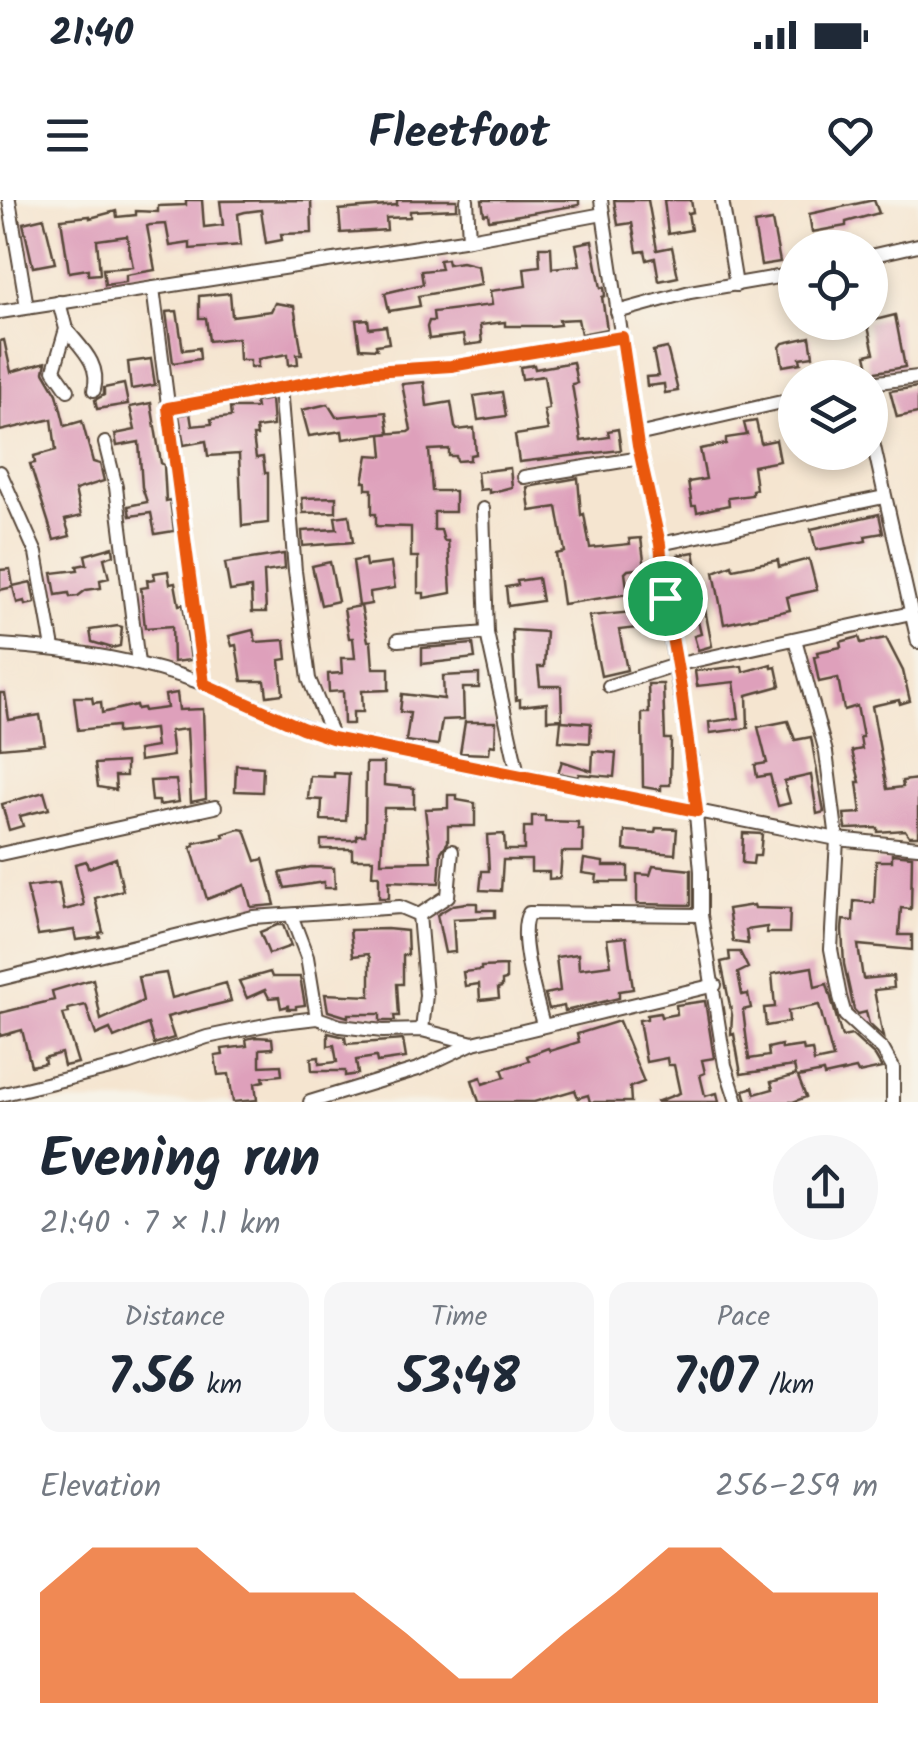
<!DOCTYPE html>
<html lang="en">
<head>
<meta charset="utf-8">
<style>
	body { margin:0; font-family:Kalam,sans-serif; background:#f6f6f7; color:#1f2937; height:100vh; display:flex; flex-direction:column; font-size:38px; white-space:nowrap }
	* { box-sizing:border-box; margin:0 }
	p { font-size:32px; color:#747a83 }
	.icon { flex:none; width:55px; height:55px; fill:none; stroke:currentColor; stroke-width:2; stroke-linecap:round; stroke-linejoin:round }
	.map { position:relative; height:902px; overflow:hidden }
	.sheet { display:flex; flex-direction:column; background:#fff; flex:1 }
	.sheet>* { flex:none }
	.buttons { position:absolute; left:778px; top:30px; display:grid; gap:20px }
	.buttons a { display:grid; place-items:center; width:110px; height:110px; border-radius:50%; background:#fff; box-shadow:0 5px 15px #0003; font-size:50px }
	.pin { position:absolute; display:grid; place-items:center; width:85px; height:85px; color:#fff; margin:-42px; border:5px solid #fff; border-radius:50%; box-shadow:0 2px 10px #0007 }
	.round { display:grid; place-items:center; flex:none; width:105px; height:105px; border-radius:52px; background:#f6f6f7 }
	.overview { display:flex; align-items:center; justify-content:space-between; height:170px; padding:0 40px }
	h1 { font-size:55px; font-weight:600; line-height:75px }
	.metrics { display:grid; grid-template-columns:repeat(3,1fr); gap:15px; height:170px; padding:10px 40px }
	.metrics div { display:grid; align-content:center; border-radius:20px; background:#f6f6f7; text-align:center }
	.metrics b { font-size:50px; font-weight:600 }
	.metrics small { font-size:28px; font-weight:400 }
	.metrics p { font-size:28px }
	.chart { height:280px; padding:20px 40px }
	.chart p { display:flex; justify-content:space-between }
	.chart svg { width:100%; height:180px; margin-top:10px; fill:#ea580c; opacity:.7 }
	.status { display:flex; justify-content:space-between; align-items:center; height:70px; padding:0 50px; background:#fff; direction:ltr }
	.status svg { height:28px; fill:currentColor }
	header { display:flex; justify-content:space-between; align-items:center; height:130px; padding:0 40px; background:#fff; font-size:45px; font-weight:600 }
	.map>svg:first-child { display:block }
</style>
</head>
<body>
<div class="status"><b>21:40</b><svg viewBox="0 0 49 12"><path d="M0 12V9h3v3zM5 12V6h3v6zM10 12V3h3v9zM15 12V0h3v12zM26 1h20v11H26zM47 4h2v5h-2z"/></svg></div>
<header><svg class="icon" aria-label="menu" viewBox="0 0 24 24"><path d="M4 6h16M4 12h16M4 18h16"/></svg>Fleetfoot<svg class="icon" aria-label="heart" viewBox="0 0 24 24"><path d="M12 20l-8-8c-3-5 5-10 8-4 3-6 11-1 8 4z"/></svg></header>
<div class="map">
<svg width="918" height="902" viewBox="0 0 918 902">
	<rect width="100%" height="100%" fill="#f7f3e8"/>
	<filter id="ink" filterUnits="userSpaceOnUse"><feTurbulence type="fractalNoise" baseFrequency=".01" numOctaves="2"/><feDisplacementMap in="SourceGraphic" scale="20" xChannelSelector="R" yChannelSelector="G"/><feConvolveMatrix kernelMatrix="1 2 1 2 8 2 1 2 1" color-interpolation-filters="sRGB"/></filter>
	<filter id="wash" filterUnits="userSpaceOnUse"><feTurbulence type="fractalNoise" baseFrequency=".0048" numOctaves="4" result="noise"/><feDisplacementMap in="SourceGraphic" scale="40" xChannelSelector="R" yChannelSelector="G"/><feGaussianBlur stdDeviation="2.25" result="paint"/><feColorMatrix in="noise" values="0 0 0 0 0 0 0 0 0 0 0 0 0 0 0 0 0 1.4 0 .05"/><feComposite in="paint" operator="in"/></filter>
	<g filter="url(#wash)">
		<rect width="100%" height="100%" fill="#f5e5d0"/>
		<g id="blocks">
			<!-- building -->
			<g fill="#dea0bb">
				<polygon points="186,0 202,0 204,27 223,25 220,1 311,0 312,33 281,34 282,40 266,43 261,10 245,12 238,14 241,45 190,49 190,43 170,46 166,24 150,25 147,26 155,70 126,75 126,82 105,85 103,69 133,67 127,36 97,40 100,74 88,75 88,69 69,72 61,19 90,16 90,18 116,11 117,17 136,15 136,11 158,12 158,6 186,5"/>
				<polygon points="397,0 457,0 457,9 410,11 410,17 386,18 387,30 341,33 339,10 397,5"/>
				<polygon points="482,0 579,0 579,5 489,20 488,13 484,14"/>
				<polygon points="614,0 648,0 657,50 672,47 678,77 659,81 655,58 647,60 645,51 637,52 632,23 618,25"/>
				<polygon points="664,0 691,0 693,12 688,13 691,30 668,34"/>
				<polygon points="874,0 879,13 846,22 846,26 812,32 809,14"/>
				<polygon points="44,18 55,63 33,67 23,23"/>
				<polygon points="772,21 780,62 761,65 754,24"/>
				<polygon points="592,41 601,88 604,87 605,96 602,97 607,129 581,134 578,119 559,120 560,125 549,126 505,126 505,122 480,125 482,143 465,145 463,135 429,139 427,127 429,121 434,121 433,112 492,105 490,91 526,86 524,68 540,66 539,47 551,47 552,68 580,65 576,44"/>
				<polygon points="447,59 448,64 462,62 478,66 481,85 418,96 420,106 389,111 385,93 423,84 421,71 441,69 439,60"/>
				<polygon points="230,93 232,116 271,111 275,103 294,106 302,154 297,154 298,164 289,165 288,154 258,159 258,167 250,167 250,160 239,160 238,138 209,141 206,118 199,118 199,96"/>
				<polygon points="177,111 183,150 199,148 200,159 173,163 166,112"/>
				<polygon points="895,115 905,167 870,173 866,155 874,153 867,122"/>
				<polygon points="368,119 369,128 386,126 389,143 376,145 377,149 360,148 356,120"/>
				<polygon points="810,137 813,156 800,158 801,163 783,166 780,147 783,143"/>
				<polygon points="4,140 11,172 46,162 44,172 57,194 65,226 82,221 93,262 100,264 104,281 75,290 81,316 65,320 70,336 54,340 30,264 35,263 34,256 56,250 52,219 0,231 0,141"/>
				<polygon points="667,148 678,191 665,193 664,184 647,186 646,177 658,176 653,151"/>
				<polygon points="151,159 155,185 131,189 128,162"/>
				<polygon points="573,162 577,183 572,184 581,241 609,237 608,231 618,229 621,250 519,262 515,235 548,230 544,210 549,209 544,176 522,179 520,167 534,165 535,169"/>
				<polygon points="424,182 427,206 451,202 455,227 457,230 474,228 476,254 470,255 470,260 457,261 456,256 449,256 449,249 429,250 432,291 455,291 455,312 434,312 434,330 441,330 444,341 448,341 451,393 424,398 424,393 418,393 418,357 411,357 411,327 376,326 376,314 372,314 372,289 366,289 366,282 363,282 368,255 383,256 381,234 343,239 342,231 309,236 302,210 328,204 336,217 386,212 389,233 382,234 408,232 411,230 402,184"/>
				<polygon points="124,184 128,204 97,209 95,200 104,195 104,188"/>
				<polygon points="918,187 918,213 897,217 890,191"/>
				<polygon points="502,192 506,216 478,220 474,196"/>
				<polygon points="271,199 273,226 256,228 257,236 253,236 256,258 263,257 265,273 268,273 268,323 242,326 239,254 208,256 206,241 184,245 179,215 190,213 192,226 212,224 211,219 231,217 230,208 256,208 255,202"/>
				<polygon points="151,203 161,263 164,265 166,301 170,300 174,331 155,334 151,313 130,316 128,306 147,302 142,287 139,242 117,246 115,234 135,230 130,207"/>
				<polygon points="756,221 761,243 776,240 780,261 753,266 756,289 752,290 752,295 728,298 729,305 697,312 696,306 692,306 688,282 706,279 700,249 726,244 726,238 747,235 744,223"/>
				<polygon points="510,268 512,287 489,293 489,289 479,290 477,272"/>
				<polygon points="578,278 581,315 584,314 590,348 630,344 629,339 641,338 645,368 628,370 625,373 628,394 563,404 556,354 565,352 557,307 530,311 527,287"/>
				<polygon points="336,297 336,312 303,313 302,298"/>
				<polygon points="879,314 883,333 865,336 866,341 816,350 811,329"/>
				<polygon points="349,315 353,342 303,346 302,331 337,329 335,317"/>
				<polygon points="113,347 114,355 104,358 109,378 100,380 101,388 86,390 78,396 70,397 69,393 56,395 52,373 78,370 77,366 87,364 85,355"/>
				<polygon points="694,352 712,446 698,450 694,436 701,434 692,397 687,398 678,355"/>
				<polygon points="284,354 285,369 264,372 266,412 252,412 251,388 230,391 225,363"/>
				<polygon points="365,359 366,366 391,363 395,388 370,392 371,404 359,406 353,361"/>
				<polygon points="809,359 817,390 787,397 790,410 724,424 714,372 732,365 733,369 778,360 779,367"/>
				<polygon points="330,362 338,401 321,405 312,366"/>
				<polygon points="10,369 13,386 31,382 35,403 25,405 24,401 17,403 13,387 0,390 0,370"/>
				<polygon points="168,371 170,384 175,383 179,405 183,404 191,460 173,462 172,426 145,428 141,388 148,387 147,380 155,379 154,373"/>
				<polygon points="538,378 542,401 508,406 506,387 518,385 517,381"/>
				<polygon points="361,406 368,441 371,441 373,468 389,468 389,490 362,491 363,512 353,512 353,524 344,524 343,491 329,492 328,474 342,473 341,458 355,458 353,438 349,438 344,409"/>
				<polygon points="644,411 646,427 619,430 627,470 601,476 589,416"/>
				<polygon points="118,426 122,427 120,446 112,448 92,442 90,430"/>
				<polygon points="253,430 256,442 285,440 287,459 280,460 283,494 267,496 265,481 242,481 236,445 232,446 229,436"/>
				<polygon points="512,430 546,432 544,467 538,467 540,486 561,486 562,519 547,520 547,503 520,506 520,499 516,500"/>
				<polygon points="859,437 861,443 886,438 903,471 910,501 900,504 899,500 872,506 887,589 903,587 902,581 918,579 918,636 909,636 905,630 878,632 878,628 846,629 844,614 861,613 857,582 860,582 852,551 862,549 860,537 863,537 857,506 844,510 838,478 819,482 814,457 818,456 817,452 841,447 840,442"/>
				<polygon points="473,444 475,458 422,464 422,448"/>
				<polygon points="771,464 772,468 776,467 780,486 747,495 748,528 710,533 709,522 739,518 734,482 697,486 695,471 742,466 743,472"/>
				<polygon points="479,474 479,488 463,488 464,519 442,520 438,545 406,541 410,513 400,512 402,494 444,499 443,476"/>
				<polygon points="648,484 663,484 665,539 671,539 670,585 661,585 661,590 643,587 642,513 649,513"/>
				<polygon points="0,493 5,493 9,520 40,515 45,544 0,548"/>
				<polygon points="177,493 179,510 203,509 206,599 191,602 187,529 170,531 173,556 139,561 138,550 156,547 154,529 117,533 117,526 78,530 74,497 92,497 93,503 101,502 102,513 136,505 137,509 143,508 144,511 167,508 165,495"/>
				<polygon points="561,521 591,523 590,543 559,541"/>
				<polygon points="788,521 795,540 811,537 824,612 817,614 811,575 784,581 790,603 778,606 770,575 757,577 755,565 767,563 758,527"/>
				<polygon points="465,522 496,522 495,546 490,545 489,554 460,553"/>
				<polygon points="593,551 616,553 614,577 579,574 578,577 558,573 562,561 592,571"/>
				<polygon points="126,562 126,576 115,576 116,590 98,587 95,564"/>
				<polygon points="366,563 384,563 384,585 414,588 414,608 384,608 381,662 431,661 425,609 448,608 448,595 457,595 457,600 475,603 475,626 448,626 448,642 441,652 439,683 389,681 389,698 379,698 379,675 372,675 373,659 352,659 352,649 321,649 321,640 352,640 357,639 357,635 365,635"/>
				<polygon points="236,565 263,567 262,592 235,591"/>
				<polygon points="334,573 349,574 346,621 321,620 322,600 308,599 310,576 334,577"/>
				<polygon points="176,580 179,602 159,605 159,601 152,601 150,581"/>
				<polygon points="44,592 49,609 20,616 23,626 9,630 2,604"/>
				<polygon points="532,616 545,616 545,621 578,622 578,629 583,629 583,652 562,652 560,678 549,679 549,672 531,672 531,660 503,660 501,691 480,690 482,671 489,671 487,635 504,634 505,650 524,650 524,627 532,627"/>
				<polygon points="656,628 677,629 675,654 624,650 625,631 655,633"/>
				<polygon points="239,629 245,630 256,661 263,659 275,705 251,707 245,685 207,699 191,647 195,646 194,643 224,637 223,634"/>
				<polygon points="743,633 762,634 760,656 754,656 753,664 742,663"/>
				<polygon points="892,654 912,656 911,709 901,708 899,735 912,735 912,750 858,745 863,779 893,776 894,788 874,790 883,837 869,824 866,812 858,814 854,810 844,764 842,730 843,720 853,721 854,701 874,703 876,661 892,661"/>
				<polygon points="116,658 123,690 95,698 103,732 99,733 100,737 76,740 74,730 38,735 27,687 59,683 64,710 84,705 75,664 86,661 88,668"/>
				<polygon points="584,659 603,662 603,666 628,666 628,682 596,682 597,675 582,673"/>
				<polygon points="653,666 691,670 691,705 637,704 637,674 650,675"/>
				<polygon points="311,667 334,668 335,688 324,688 324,682 285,688 280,673"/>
				<polygon points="466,703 477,703 477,710 495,710 495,717 453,719 455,752 445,753 437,715 453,705"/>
				<polygon points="754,705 755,708 790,709 789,733 767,733 767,727 746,730 748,744 733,742 728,709"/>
				<polygon points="277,725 283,725 291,746 269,754 260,732"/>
				<polygon points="387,729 407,731 408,755 403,755 403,784 397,784 399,816 394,816 395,821 380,821 380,814 348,814 348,817 328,811 325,794 370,796 370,758 368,754 353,756 350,730"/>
				<polygon points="626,737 633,789 619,791 619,798 565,811 564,806 549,809 545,794 560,791 556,757 578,754 579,769 611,765 607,739"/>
				<polygon points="729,752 740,752 748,768 738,773 742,795 748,794 751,808 743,810 749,859 769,856 768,848 781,845 782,849 803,846 804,851 812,850 814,862 833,858 819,805 788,811 789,822 766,826 764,808 775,807 772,774 812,767 815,787 827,784 842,837 852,835 875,856 882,868 858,873 856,869 824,876 823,872 798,877 806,897 793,902 747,902 744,890 753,887 755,894 773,889 771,882 796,875 794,866 741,874 734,834 731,835 732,815 721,762 730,760"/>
				<polygon points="506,766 506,780 502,781 502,787 498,788 499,798 480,800 479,784 465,786 463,772 481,770 481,767"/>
				<polygon points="270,772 272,777 300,777 305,805 296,806 296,809 288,809 288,806 281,808 279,797 269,798 265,790 247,798 239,781"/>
				<polygon points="166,773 172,798 226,783 231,801 167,817 174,838 154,844 148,824 114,838 110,829 96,835 86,805 68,809 69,813 63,814 78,863 64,866 61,853 44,858 45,863 31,866 22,830 0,836 0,813 54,800 52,791 93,779 101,820 143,801 138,777"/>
				<polygon points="705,801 714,858 702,860 705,873 700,875 705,896 717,893 719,902 656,902 680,893 674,865 668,865 667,858 646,862 639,820 647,819 647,815 660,813 661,817 677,814 676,805"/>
				<polygon points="619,821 644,882 630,887 631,902 590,902 588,895 578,898 575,890 534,902 479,902 472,880 481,877 483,884 505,877 502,869 529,861 527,856 548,848 550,851 579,842 577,834"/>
				<polygon points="328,833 345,837 346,844 403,840 406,858 377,862 376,857 356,860 358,874 345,876 345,871 312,871 311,858 319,857 319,864 337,862 334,845 328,846"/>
				<polygon points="255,837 272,838 273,848 260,849 260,866 281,865 282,875 263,877 264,881 255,883 257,900 233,902 229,874 218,875 215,856 223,855 222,849 247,846 246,839"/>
			</g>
		</g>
	</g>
	<g filter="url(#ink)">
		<use href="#blocks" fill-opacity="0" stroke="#574639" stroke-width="2.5"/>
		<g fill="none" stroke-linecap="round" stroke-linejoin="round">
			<defs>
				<g id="minor">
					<polyline points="9,0 27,107"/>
					<polyline points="467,0 469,39"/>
					<polyline points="601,0 638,246 660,344 671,440 691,557 701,671 701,715 725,865 737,902"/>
					<polyline points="722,0 736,85"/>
					<polyline points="870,56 918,45"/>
					<polyline points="153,88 204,484"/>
					<polyline points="59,102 66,129 54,170 68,190"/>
					<polyline points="0,112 469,39 603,14"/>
					<polyline points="617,112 690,92 795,74"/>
					<path d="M66 129C81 148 101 164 94 190"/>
					<polyline points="870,183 918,177"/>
					<polyline points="280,187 295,371 309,479 333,538"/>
					<polyline points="168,207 373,171 451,166 622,137"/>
					<polyline points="870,229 918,442"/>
					<polyline points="637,235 795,199"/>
					<polyline points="105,243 116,287 138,463"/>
					<polyline points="0,272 36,353 53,448"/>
					<polyline points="524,277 641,258"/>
					<polyline points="483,309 487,433 518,574"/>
					<polyline points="660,344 884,297"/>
					<polyline points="795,439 826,552 837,639 831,749 840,797 845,815 883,850 893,868 893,902"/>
					<polyline points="398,440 487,433"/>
					<path d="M0 445C69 449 139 459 204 484 248 501 288 524 333 538L837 639 918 647"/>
					<polyline points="609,486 675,465 911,413"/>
					<polyline points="0,654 215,607"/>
					<polyline points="291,715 307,757 317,818"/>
					<polyline points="419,715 448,696 452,651"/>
					<polyline points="0,779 253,717 400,707 419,715 426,795 422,830"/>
					<path d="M543 825C537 801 516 732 529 713L701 715"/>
					<polyline points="0,895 127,864 207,837 275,823 317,818 340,826 383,831 422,830 473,843 715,785"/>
					<polyline points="310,902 418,869 473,843"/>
				</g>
			</defs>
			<!-- minor casing -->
			<use href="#minor" stroke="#574639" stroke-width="16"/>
			<!-- minor -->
			<use href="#minor" stroke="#fff" stroke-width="12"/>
		</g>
	</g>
	<g fill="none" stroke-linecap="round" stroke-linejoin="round" filter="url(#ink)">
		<defs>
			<polygon id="route" points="622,137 638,246 660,344 665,398 681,488 697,611 332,538 302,528 204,484 168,208 373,171 451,166"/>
		</defs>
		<!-- route casing -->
		<use href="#route" stroke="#fff" stroke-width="20"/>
		<!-- route -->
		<use href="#route" stroke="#ea580c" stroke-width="12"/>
	</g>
</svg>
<div class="buttons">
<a><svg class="icon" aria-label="locate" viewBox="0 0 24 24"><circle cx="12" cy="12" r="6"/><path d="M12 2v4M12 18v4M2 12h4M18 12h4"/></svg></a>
<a><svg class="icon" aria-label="layers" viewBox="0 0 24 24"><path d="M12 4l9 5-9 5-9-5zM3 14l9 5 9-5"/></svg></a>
</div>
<div class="pin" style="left:665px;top:398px;background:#1e9e55"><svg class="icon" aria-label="arrive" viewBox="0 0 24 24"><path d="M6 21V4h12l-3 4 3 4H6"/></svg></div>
</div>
<section class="sheet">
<div class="overview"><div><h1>Evening run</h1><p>21:40 · 7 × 1.1 km</p></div><a class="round"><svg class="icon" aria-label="share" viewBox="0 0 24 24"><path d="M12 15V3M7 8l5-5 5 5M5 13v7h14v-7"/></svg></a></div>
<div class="metrics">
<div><p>Distance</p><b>7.56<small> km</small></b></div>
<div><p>Time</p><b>53:48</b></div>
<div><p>Pace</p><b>7:07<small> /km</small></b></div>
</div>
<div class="chart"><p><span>Elevation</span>256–259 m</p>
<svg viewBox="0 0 160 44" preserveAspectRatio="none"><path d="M0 44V17L10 6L20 6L30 6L40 17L50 17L60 17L70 27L80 38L90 38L100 27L110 17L120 6L130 6L140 17L150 17L160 17V44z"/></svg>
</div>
</section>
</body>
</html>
